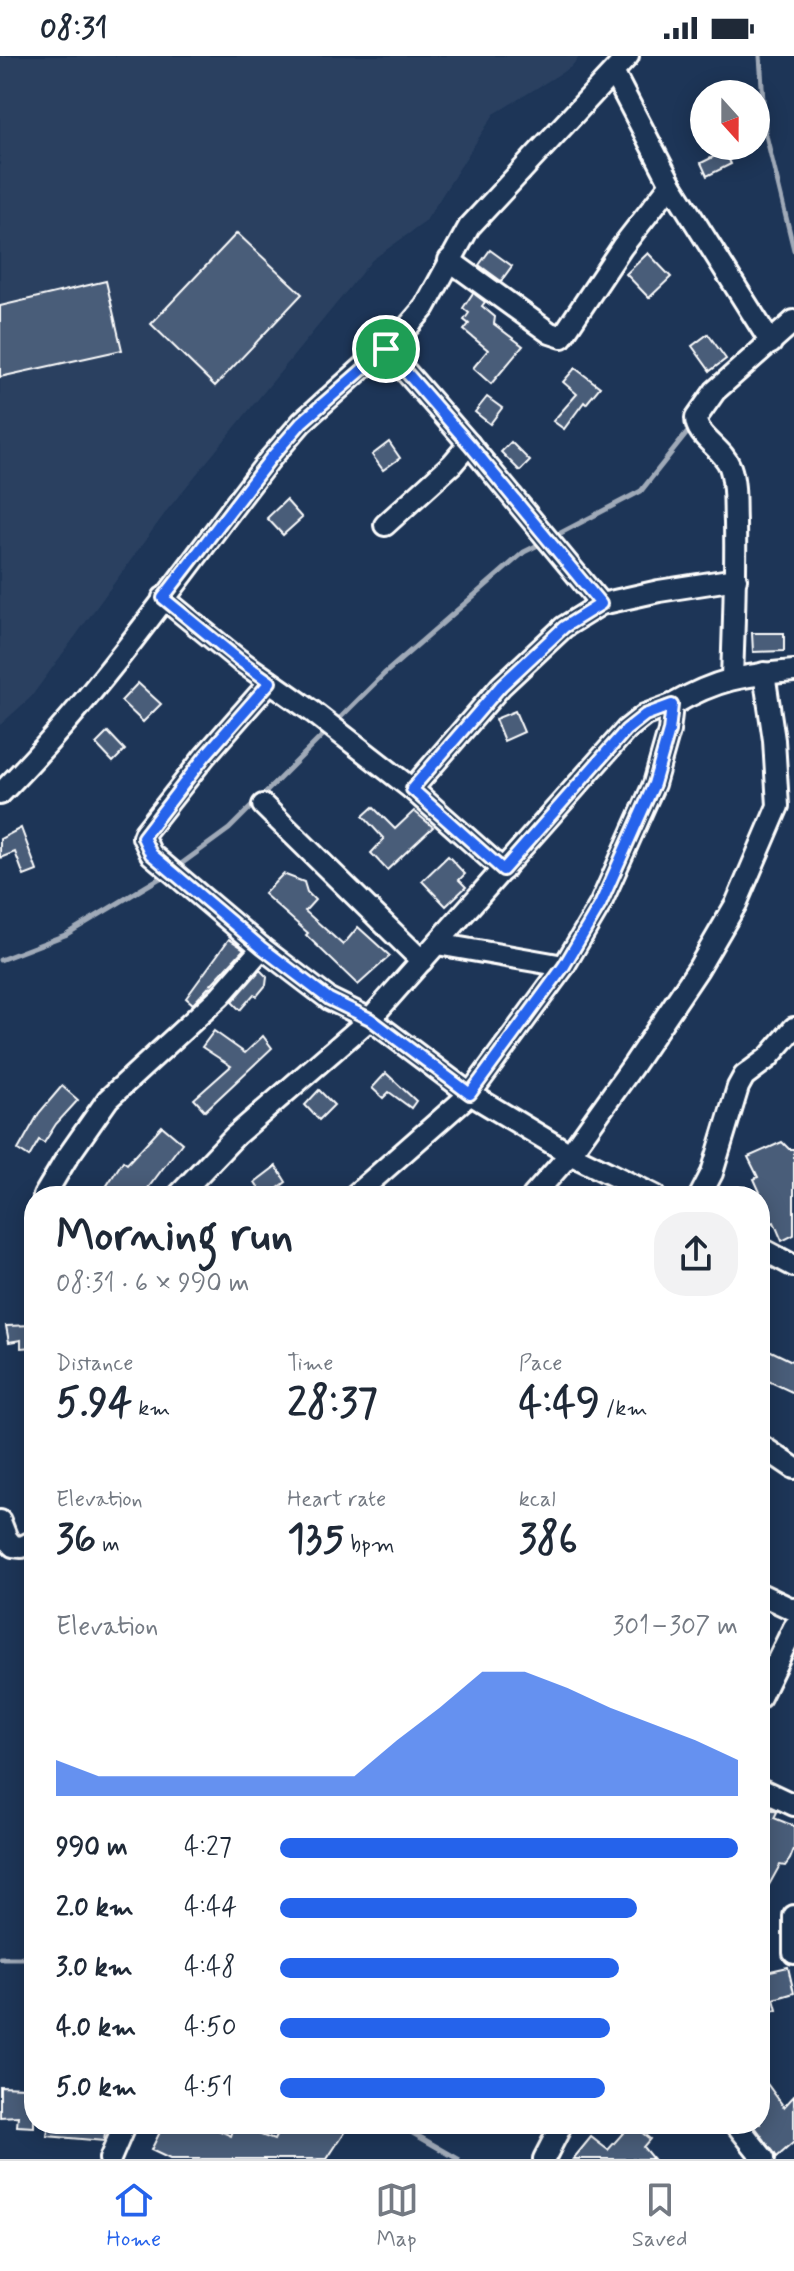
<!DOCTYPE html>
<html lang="en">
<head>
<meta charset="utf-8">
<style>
	body { margin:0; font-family:Mynerve,sans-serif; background:#f2f2f3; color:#1f2937; height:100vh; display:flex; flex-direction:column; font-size:30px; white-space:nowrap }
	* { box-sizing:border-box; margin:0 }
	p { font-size:26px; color:#747a83 }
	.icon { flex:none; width:44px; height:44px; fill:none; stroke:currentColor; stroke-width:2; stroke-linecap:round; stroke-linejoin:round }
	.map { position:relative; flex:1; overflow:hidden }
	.sheet { position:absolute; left:24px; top:1130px; width:746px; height:948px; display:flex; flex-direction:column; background:#fff; border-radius:32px; box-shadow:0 4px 20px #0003 }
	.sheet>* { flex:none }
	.needle { width:52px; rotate:159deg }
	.controls { position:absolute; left:690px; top:24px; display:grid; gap:16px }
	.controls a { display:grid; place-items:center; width:80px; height:80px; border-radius:50%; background:#fff; box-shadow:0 4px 20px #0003; font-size:40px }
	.pin { position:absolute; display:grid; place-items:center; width:68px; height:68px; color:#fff; margin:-34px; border:4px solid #fff; border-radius:50%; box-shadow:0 2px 8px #0007 }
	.round { display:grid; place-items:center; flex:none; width:84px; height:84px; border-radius:32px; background:#f2f2f3 }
	.headline { display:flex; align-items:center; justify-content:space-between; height:136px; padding:0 32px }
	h1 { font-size:44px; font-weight:700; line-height:60px }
	.figures { display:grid; grid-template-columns:repeat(3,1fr); gap:12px; height:136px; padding:8px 32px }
	.figures div { display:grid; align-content:center }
	.figures b { font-size:40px; font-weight:700 }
	.figures small { font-size:22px; font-weight:400 }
	.figures p { font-size:22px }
	.chart { height:224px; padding:16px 32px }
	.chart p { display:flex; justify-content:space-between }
	.chart svg { width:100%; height:144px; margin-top:8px; fill:#2563eb; opacity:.7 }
	ul { padding:0 32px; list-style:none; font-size:26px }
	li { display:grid; grid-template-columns:128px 96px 1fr; align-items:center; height:60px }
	li i { height:20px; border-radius:10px; background:#2563eb }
	.status { display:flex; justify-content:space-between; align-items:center; height:56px; padding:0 40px; background:#fff; direction:ltr }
	.status svg { height:22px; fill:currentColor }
	.tabs { display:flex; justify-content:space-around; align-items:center; height:112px; border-top:2px solid #e0e1e3; background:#fff; font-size:22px; color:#747a83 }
	.tabs a { display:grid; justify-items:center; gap:4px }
	.tabs .selected { color:#2563eb }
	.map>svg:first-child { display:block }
</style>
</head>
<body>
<div class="status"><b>08:31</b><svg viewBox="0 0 49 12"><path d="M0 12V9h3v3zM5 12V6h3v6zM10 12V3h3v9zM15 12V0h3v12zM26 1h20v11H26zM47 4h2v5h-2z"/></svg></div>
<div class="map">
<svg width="794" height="2103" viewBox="0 0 794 2103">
	<rect width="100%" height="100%" fill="#1d3557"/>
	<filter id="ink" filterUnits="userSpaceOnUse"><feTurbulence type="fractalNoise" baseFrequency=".0125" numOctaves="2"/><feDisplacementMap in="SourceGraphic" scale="16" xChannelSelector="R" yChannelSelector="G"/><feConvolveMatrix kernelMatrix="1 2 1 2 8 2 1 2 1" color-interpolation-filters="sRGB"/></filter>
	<g filter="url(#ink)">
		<!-- built -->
		<polygon fill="#2a4161" points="0,0 580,0 571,11 494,58 425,166 372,204 168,453 31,641 0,669"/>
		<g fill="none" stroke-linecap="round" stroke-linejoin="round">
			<!-- stream -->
			<g stroke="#a0aab8" stroke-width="5">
				<polyline points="760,0 765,75 794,194"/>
				<polyline points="551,482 641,435 691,372"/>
				<polyline points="336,666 384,618 524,496 542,487"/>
				<polyline points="177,811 229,773 329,673"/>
				<polyline points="0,904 65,879 165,819"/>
				<polyline points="0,1902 34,1902"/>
				<polyline points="397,2068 458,2103"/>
			</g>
		</g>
		<!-- building -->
		<g fill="#4a5d79" stroke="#fff" stroke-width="2">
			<polygon points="725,95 731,108 707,120 701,107"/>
			<polygon points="237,177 302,238 215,330 151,268"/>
			<polygon points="490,194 512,210 501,225 479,209"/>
			<polygon points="648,197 671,221 649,242 626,218"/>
			<polygon points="106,225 122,294 0,321 0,250"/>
			<polygon points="473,237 485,246 482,250 495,261 494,268 523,290 491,328 473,312 488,294 464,274 469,268 464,264 469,257 463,252"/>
			<polygon points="708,278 726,303 710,315 692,290"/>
			<polygon points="575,312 600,331 586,348 584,346 564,373 553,365 577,338 563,326"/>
			<polygon points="487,341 502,352 490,368 475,356"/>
			<polygon points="389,386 400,402 383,414 372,399"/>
			<polygon points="511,386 530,405 520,415 501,396"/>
			<polygon points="286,444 302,462 283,479 267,462"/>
			<polygon points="752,577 784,577 784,595 753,596"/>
			<polygon points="138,627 161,648 143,666 121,645"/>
			<polygon points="515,655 524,676 504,685 495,663"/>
			<polygon points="108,676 125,694 113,706 96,688"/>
			<polygon points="373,751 395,773 414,755 433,771 387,814 371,797 384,783 363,760"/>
			<polygon points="21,772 37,815 24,820 15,796 0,802 0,783"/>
			<polygon points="448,800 465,818 459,824 466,831 446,850 422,825"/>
			<polygon points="283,818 304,826 307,836 315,844 305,855 343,889 358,871 390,900 358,929 306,879 308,877 264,838"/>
			<polygon points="229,883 244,893 193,948 186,942"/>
			<polygon points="260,914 267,921 266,929 257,940 254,938 240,954 232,946"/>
			<polygon points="214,975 245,997 263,980 272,992 205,1055 194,1043 231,1010 202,991"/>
			<polygon points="386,1017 416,1045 411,1052 389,1036 383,1042 372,1032"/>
			<polygon points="62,1030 78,1044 56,1068 44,1087 39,1084 29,1101 18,1094 39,1057"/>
			<polygon points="319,1034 334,1049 319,1064 305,1049"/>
			<polygon points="162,1070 182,1087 142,1140 100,1140 123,1105 127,1108"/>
			<polygon points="782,1086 789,1093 794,1093 794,1179 782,1185 774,1166 770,1168 760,1146 764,1145 754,1123 758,1121 748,1101"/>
			<polygon points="276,1110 286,1126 268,1140 264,1140 255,1126"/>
			<polygon points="34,1269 34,1291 21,1292 21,1284 9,1286 6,1270"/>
			<polygon points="769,1294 794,1306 794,1337 760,1321 760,1312"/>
			<polygon points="760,1748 777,1756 774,1762 794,1770 794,1793 790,1803 785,1810 780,1809 769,1829 760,1824"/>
			<polygon points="764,1908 766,1916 788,1911 794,1937 774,1943 777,1954 760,1959 760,1909"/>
			<polygon points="760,2018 784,2051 794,2040 794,2086 777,2101 753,2068 760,2068"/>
			<polygon points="0,2030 26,2031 25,2038 34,2039 34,2071 17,2070 18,2060 0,2061"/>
			<polygon points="49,2068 106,2070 104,2085 47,2080"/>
			<polygon points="164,2068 205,2068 231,2080 235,2069 274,2084 282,2068 350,2068 327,2103 170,2103 151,2094"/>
			<polygon points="631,2068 650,2083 643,2091 653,2103 573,2103 591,2081 608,2094"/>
		</g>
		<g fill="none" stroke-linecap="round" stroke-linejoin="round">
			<defs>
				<g id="minor">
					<polyline points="614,18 671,128 771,287"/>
					<polyline points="449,204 550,277 562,281 622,191 671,128"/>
					<polyline points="386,293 469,388 601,548"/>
					<polyline points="385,469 452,408 469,388"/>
					<polyline points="163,542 239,604 313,656 412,733 503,814"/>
					<path d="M732 621C734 569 736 518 735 466 734 449 736 428 730 411 723 392 696 381 696 362L715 335 794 265"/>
					<polyline points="270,626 205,700 145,776 143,781 151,798 262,892 329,943 370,963 470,1038 570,1098 655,1140"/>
					<polyline points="412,733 501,630 564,571 601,548 659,535 736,523"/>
					<path d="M0 738C100 638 183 515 270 403L302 366 406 273 425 251 469 171 628 0"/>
					<polyline points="263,749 422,905"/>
					<polyline points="437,888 564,910"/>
					<polyline points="44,1140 66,1103 108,1043 220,940 262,892"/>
					<polyline points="178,1140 235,1080 370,963 626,674 645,659 672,649"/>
					<path d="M354 1140 470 1038 564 910 600 849 654 728 669 675 672 649C717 623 743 619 794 615"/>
					<polyline points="533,1140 570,1098 634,1008 698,913 736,848 778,750 774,684 764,617"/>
					<polyline points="700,1140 712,1117 738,1031 744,1020 768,1002 794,972"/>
					<polyline points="760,1192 794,1210"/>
					<polyline points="760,1389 794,1412"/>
					<polyline points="0,1465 7,1483 13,1490 22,1491 34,1485"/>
					<polyline points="760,1538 794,1554"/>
					<polyline points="760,1641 794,1571"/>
					<polyline points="760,1733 794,1749"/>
					<polyline points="794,1860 794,1897"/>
					<polyline points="736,2068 764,2103"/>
					<polyline points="110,2103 125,2068"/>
					<polyline points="544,2103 562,2068"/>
				</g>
			</defs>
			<!-- minor casing -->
			<use href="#minor" stroke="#fff" stroke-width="26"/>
			<!-- minor -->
			<use href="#minor" stroke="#1d3557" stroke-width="20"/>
		</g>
	</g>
	<g fill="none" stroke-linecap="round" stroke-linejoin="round" filter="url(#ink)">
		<defs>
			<polygon id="route" points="386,293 469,388 601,548 564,571 501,630 412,733 503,814 626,674 645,659 672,649 669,675 654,728 600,849 564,910 470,1038 370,963 329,943 262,892 151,798 143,781 205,700 270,626 239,604 163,542 270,403 302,366"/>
		</defs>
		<!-- route casing -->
		<use href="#route" stroke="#fff" stroke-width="16"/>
		<!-- route -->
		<use href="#route" stroke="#2563eb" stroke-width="10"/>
	</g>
</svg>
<div class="controls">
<a><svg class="needle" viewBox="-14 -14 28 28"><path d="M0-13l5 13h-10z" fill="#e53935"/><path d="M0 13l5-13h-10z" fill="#747a83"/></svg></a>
</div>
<div class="pin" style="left:386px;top:293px;background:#1e9e55"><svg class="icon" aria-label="arrive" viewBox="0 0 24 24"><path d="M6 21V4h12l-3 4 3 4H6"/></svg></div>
<section class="sheet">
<div class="headline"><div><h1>Morning run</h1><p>08:31 · 6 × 990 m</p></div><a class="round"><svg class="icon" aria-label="share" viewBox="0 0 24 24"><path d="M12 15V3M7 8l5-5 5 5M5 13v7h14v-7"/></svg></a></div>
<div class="figures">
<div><p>Distance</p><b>5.94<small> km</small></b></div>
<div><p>Time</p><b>28:37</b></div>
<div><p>Pace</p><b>4:49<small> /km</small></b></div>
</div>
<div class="figures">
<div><p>Elevation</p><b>36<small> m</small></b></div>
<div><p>Heart rate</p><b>135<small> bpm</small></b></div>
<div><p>kcal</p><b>386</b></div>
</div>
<div class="chart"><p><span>Elevation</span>301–307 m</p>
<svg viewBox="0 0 160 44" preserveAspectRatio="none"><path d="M0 44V33L10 38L20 38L30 38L40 38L50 38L60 38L70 38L80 27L90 17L100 6L110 6L120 11L130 17L140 22L150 27L160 33V44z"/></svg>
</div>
<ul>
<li><b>990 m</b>4:27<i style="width:100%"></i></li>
<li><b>2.0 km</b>4:44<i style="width:78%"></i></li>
<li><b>3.0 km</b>4:48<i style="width:74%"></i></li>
<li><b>4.0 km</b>4:50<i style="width:72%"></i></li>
<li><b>5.0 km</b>4:51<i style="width:71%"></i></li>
</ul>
</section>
</div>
<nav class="tabs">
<a class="selected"><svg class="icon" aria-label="home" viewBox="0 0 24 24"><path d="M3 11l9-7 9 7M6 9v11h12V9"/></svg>Home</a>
<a><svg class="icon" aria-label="map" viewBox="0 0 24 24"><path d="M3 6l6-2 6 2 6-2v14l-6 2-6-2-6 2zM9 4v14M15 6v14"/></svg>Map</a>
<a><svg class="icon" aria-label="saved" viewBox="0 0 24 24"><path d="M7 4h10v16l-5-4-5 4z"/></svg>Saved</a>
</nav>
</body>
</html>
